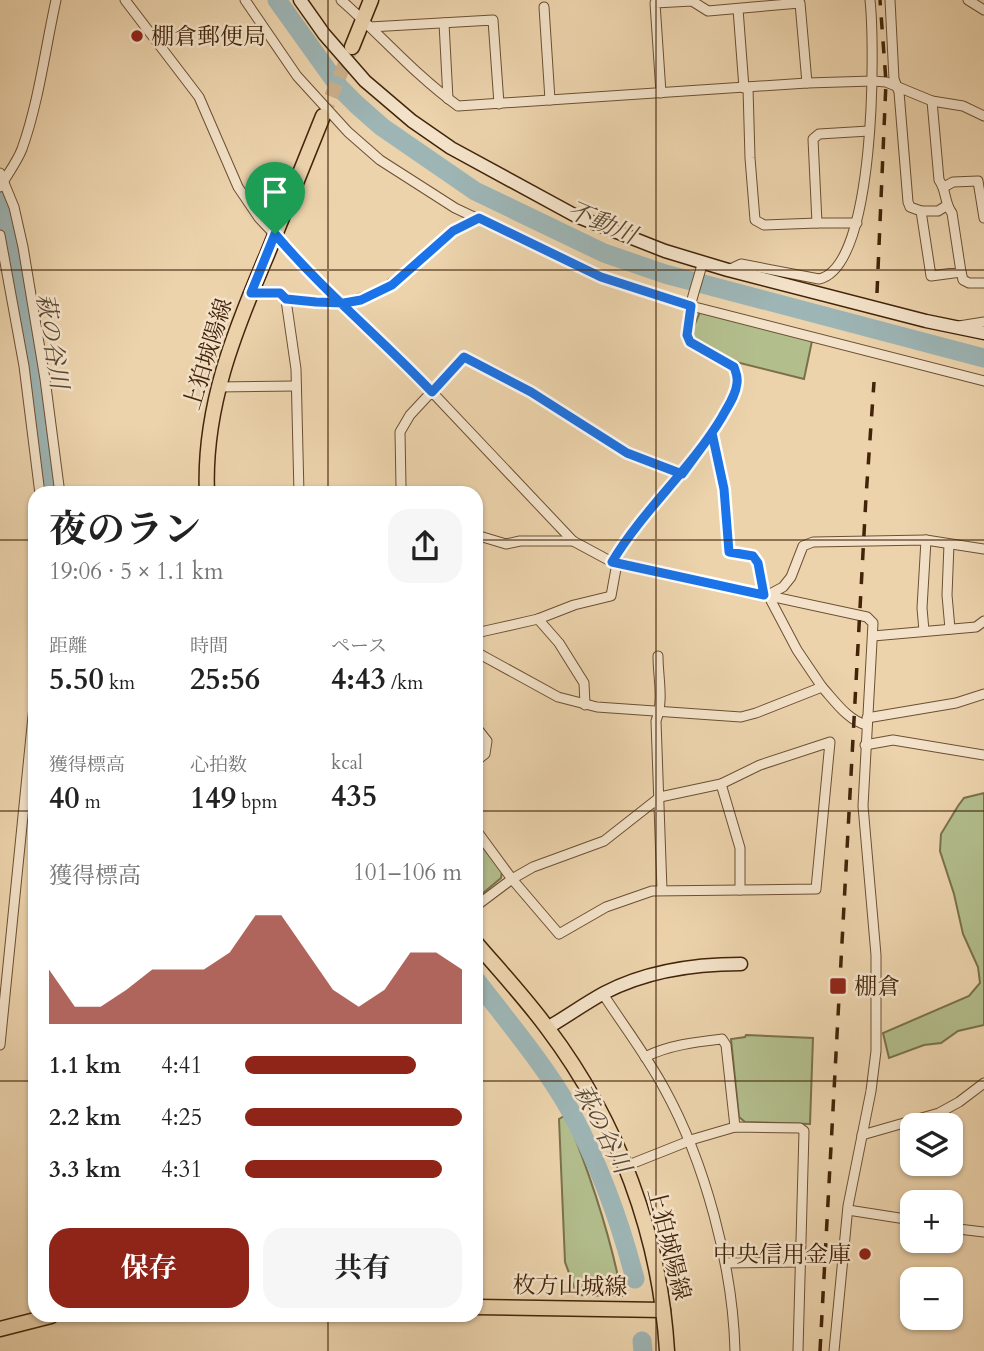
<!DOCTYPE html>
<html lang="ja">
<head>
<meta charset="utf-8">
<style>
	body { margin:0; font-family:Cardo,"Noto Serif JP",serif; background:#f6f6f6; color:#222; height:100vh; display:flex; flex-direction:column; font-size:26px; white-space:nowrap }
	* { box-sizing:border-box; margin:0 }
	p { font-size:23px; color:#767676 }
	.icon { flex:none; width:38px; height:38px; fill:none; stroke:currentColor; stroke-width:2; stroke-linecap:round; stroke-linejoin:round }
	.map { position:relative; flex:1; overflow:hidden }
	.side { position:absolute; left:28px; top:486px; width:455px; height:836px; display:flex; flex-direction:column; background:#fff; border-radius:21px; box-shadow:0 2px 5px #0004 }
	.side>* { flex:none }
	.buttons { position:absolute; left:900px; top:1113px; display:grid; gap:14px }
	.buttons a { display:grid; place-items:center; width:63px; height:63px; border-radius:14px; background:#fff; box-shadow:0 2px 5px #0004; font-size:35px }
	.pin { position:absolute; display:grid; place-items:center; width:60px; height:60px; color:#fff; margin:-72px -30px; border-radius:50% 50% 50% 0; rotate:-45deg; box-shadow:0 0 7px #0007 }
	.pin .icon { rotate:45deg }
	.round { display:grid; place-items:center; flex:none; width:74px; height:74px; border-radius:21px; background:#f6f6f6 }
	.head { display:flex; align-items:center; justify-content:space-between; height:119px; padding:0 21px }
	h1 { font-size:38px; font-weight:700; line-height:52px }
	.metrics { display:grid; grid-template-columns:repeat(3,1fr); gap:10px; height:119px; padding:7px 21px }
	.metrics div { display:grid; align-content:center }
	.metrics b { font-size:30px; font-weight:700 }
	.metrics small { font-size:19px; font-weight:400 }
	.metrics p { font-size:19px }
	.chart { height:196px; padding:14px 21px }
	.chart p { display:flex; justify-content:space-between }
	.chart svg { width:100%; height:126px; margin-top:7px; fill:#8f2418; opacity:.7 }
	.primary-button { display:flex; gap:14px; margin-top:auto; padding:14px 21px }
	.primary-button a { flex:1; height:80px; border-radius:21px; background:#8f2418; color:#fff; font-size:28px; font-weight:700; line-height:80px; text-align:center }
	.primary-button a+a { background:#f6f6f6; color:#222 }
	ul { padding:0 21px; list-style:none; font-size:23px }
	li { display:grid; grid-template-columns:112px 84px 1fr; align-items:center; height:52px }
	li i { height:18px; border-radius:9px; background:#8f2418 }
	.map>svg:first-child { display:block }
</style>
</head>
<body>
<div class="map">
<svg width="984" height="1351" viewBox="0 0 984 1351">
	<rect width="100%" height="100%" fill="#ecd3ac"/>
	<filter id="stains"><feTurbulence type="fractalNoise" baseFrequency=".00286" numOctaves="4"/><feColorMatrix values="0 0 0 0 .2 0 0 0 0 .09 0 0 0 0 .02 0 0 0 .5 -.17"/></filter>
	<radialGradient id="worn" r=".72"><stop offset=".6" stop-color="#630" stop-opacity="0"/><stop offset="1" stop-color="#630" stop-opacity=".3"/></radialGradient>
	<!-- green -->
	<g fill="#b3be8d" stroke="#7a714b" stroke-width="2">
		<polygon points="700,312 812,341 804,379 732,361 693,339 691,333"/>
		<polygon points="984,793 984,1025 958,1031 941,1043 924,1045 889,1058 883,1033 969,996 980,983 978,967 963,934 954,894 940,851 941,834 958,806 964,798"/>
		<polygon points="476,838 502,872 501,878 476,899"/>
		<polygon points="746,1035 813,1038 810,1124 745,1122 739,1117 731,1039 745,1037"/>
		<path d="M566 1115C590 1174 610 1233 622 1296L577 1295 565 1262 559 1119Z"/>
	</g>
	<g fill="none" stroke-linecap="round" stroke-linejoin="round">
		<!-- river -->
		<g stroke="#9db5b5" stroke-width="19">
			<polyline points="277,0 340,88 357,105 382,127 475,191 604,253 665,274 984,358"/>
			<path d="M0 197C12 227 15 260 21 291 33 358 43 426 50 494"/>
			<path d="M476 980C508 1022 544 1064 570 1110 599 1164 620 1221 635 1279"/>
			<polyline points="642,1341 643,1351"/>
		</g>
		<!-- primary-tunnel -->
		<polyline stroke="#cab08b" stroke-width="14" stroke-dasharray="14 7" stroke-linecap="butt" points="323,116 351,49"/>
		<defs>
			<g id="street">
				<polyline points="125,0 199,97 238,187 259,218 312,274 397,355 573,541 612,562 867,617 873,623 863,806 876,955 876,1051 871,1091 848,1206 834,1351"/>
				<polyline points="245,0 297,76 348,132 380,160 455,208 601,277 691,306 984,381"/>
				<path d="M341 0C381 35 415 75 458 106L807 83 873 81 886 82 932 101 963 106 984 116"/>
				<path d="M890 0 894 79 899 92 908 202 910 207 921 211 931 276 961 272 952 213C944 203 947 191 939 180L932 101"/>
				<polyline points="968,0 984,10"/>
				<polyline points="544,7 550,100"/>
				<polyline points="738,9 744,88"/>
				<polyline points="444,23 448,99"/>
				<polyline points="370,27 493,20 499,104"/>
				<polyline points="748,88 750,158 755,220 764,225 817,223"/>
				<polyline points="661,93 655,3 692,1 708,11 800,3 807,83"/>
				<polyline points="0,173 14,207 23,247 45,379 60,494"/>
				<path d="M0 187C7 175 17 162 22 149 39 101 45 50 56 0"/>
				<polyline points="944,187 953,182 978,181 984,218"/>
				<polyline points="921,211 938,211 946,206"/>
				<polyline points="857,223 817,223 813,139 819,134 869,131"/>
				<polyline points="0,235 24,366 40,494"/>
				<path d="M728 270 741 264 819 279C876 267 875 48 870 0"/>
				<polyline points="961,272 963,280 969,283 984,283"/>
				<polyline points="251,293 280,293 286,300 296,369 299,494"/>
				<polyline points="286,300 344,303 378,293 411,269 453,231 479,218"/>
				<polyline points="959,326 984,322"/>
				<polyline points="218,387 296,386"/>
				<polyline points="712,433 724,489 728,552 753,556 758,563 764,595"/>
				<polyline points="399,494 401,486 400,432 410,415 464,357 531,392 627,453 682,474"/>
				<polyline points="476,535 506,544 520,541 573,541"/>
				<polyline points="949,544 947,595 950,629"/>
				<path d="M612 562 622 546 712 433 735 391 738 379 734 367 690 342C682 320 696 289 701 268"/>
				<polyline points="538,619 574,605 611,596 617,563"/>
				<polyline points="924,631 922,608 926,540"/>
				<polyline points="476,633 538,619 559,643 584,683 585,705"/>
				<polyline points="873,636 976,627 984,621"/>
				<path d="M476 652 558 697 597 707 741 717 756 713 822 687C834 700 849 722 867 725"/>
				<path d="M658 656C658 678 664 700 656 721L662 890"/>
				<polyline points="822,687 797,650 768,595 783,587 791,577 803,546 813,542 926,540 984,549"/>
				<polyline points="867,718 956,703 984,694"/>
				<polyline points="476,727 487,741 485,754 476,761"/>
				<polyline points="865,745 893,740 984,755"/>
				<polyline points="721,784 740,848 740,890"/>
				<polyline points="476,830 512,879 559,934 606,907 652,891 816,889 830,742 760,765 721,784 660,797 604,841 533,867 512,879 476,906"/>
				<path d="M603 994C623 1025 646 1055 664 1088 705 1162 733 1267 735 1351"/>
				<polyline points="0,1045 35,696"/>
				<path d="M645 1057C669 1045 696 1042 722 1039L726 1045 735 1127"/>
				<polyline points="862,1135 939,1113 959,1102 984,1083"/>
				<polyline points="626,1166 694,1139 735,1127 800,1128 804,1131 798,1351"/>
				<polyline points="848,1210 912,1220"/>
				<polyline points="950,1228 984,1232"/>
				<polyline points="726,1263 801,1262"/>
			</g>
			<g id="secondary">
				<polyline points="300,0 324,34 365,81 412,121 451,148 576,216 665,251 728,270 926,321 984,333"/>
				<path d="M547 1028C566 1017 584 1004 604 993 646 971 694 964 741 964"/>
			</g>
			<g id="primary">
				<polyline points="352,47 371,0"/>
				<path d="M207 494C203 409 234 332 267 255 286 209 304 162 323 116"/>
				<path d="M476 943C500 971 526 999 548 1029 618 1122 660 1235 667 1351"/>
				<polyline points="476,1307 663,1310"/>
				<polyline points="0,1329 51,1316"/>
			</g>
		</defs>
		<!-- street casing -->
		<use href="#street" stroke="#6c5032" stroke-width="11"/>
		<!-- secondary casing -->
		<use href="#secondary" stroke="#422409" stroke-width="15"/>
		<!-- primary casing -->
		<use href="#primary" stroke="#422409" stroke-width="17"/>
		<!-- street -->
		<use href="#street" stroke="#f3e2c9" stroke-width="9"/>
		<!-- secondary -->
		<use href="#secondary" stroke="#f3e2c9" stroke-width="12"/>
		<!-- primary -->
		<use href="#primary" stroke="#ecd3ac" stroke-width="14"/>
		<!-- rail -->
		<g stroke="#422409" stroke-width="3.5" stroke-dasharray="12 12" stroke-linecap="butt">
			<polyline points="877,293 886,82 880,0"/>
			<polyline points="820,1351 866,497 874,382"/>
		</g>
	</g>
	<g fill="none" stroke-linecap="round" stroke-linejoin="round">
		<defs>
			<path id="route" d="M275 234C323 291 381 338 432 392L464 357 531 392 627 453 682 474 712 433 724 489 729 552 753 556 758 563 764 595 612 562C643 510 691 469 722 417 728 406 736 395 737 383 738 376 736 373 734 367L690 342 687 335 691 306 601 277 479 218 453 231 392 285 361 300 344 303 316 302 286 299 280 293H251L275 234"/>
		</defs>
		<!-- route casing -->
		<use href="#route" stroke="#fff" stroke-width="14"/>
		<!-- route -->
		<use href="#route" stroke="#1a73e8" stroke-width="9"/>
	</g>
	<!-- grid -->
	<path fill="none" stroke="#422409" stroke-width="2" stroke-opacity="0.55" d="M328 0V494M656 0V1351M0 270H984M0 540H35M476 540H984M0 811H35M476 811H984M0 1081H35M476 1081H984M328 1316V1351"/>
	<!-- markers -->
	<g fill="#8f2418" stroke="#f3e2c9" stroke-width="2.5">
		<circle cx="137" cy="36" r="7"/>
		<rect x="829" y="977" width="18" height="18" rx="3.5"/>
		<circle cx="865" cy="1254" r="7"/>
	</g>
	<g text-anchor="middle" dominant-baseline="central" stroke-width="5" stroke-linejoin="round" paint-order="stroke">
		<!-- poi labels -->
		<g font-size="23" fill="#422409" stroke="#f3e2c9" text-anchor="start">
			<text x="151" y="36">棚倉郵便局</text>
			<text x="854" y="986">棚倉</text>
			<text x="851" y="1254" text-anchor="end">中央信用金庫</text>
		</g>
		<!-- street labels -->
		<g font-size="23" fill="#422409" stroke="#f3e2c9">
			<text transform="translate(208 354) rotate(-73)">上狛城陽線</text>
			<text transform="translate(669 1244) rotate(76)">上狛城陽線</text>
			<text transform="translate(570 1286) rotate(1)">枚方山城線</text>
		</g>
		<!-- water labels -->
		<g font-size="24" font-style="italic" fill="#594834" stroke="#f3e2c9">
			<text transform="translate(602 223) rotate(23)">不動川</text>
			<text transform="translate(52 341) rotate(81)">萩の谷川</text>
			<text transform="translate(602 1129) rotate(63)">萩の谷川</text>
		</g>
	</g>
	<rect width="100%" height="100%" filter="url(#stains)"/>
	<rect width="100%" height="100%" fill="url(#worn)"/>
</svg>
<div class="buttons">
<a><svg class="icon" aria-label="layers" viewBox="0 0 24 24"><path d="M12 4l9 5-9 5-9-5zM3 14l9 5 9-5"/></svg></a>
<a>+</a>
<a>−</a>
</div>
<div class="pin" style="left:275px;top:234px;background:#1e9e55"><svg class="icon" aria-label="arrive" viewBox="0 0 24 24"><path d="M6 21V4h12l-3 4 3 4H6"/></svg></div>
<section class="side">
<div class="head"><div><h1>夜のラン</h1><p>19:06 · 5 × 1.1 km</p></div><a class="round"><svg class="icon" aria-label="share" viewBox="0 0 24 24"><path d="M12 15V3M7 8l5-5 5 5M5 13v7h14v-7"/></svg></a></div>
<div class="metrics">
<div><p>距離</p><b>5.50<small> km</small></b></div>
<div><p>時間</p><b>25:56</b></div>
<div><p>ペース</p><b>4:43<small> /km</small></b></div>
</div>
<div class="metrics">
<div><p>獲得標高</p><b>40<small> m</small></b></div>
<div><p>心拍数</p><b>149<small> bpm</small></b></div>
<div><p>kcal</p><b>435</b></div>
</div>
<div class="chart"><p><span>獲得標高</span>101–106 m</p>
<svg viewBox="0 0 160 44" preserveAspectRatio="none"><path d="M0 44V25L10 38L20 38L30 32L40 25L50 25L60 25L70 19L80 6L90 6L100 19L110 32L120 38L130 32L140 19L150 19L160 25V44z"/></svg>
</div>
<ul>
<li><b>1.1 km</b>4:41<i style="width:79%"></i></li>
<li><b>2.2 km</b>4:25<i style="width:100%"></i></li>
<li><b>3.3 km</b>4:31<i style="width:91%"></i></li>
</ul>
<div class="primary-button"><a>保存</a><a>共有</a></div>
</section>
</div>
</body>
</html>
